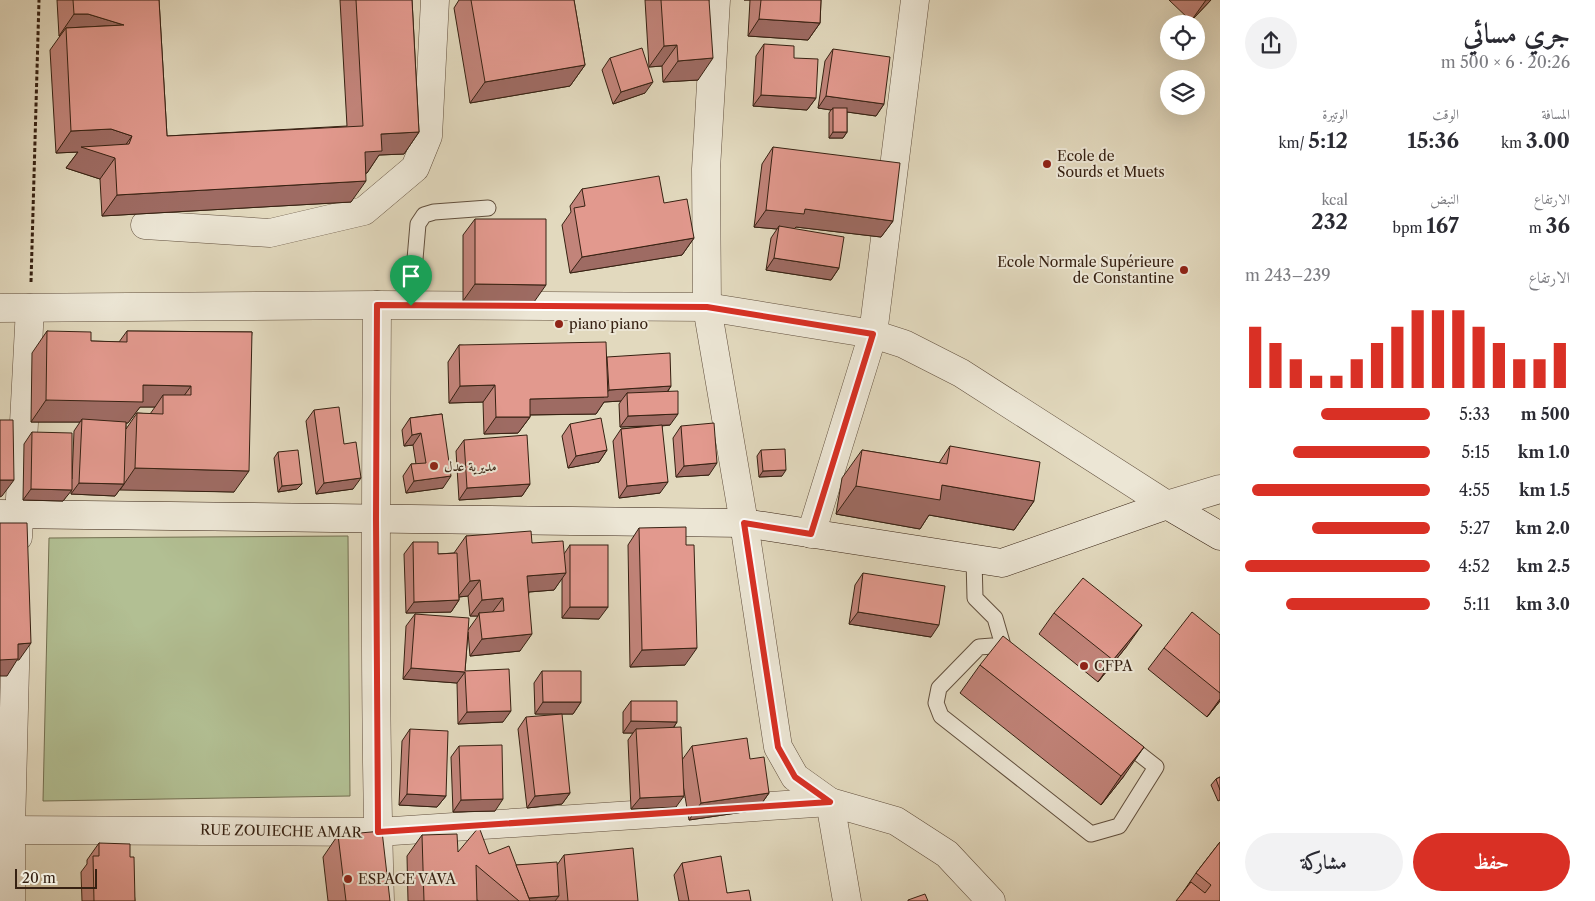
<!DOCTYPE html>
<html lang="ar">
<head>
<meta charset="utf-8">
<style>
	body { margin:0; font-family:"Libre Caslon Text",Amiri,serif; background:#f2f2f3; color:#2b2b33; direction:rtl; height:100vh; display:flex; flex-direction:column; font-size:19px; white-space:nowrap }
	* { box-sizing:border-box; margin:0 }
	p { font-size:16px; color:#7c7c81 }
	.icon { flex:none; width:28px; height:28px; fill:none; stroke:currentColor; stroke-width:2; stroke-linecap:round; stroke-linejoin:round }
	.map { position:relative; flex:1; overflow:hidden; direction:ltr }
	.details { display:flex; flex-direction:column; background:#fff; width:375px }
	.details>* { flex:none }
	.tools { position:absolute; left:1160px; top:15px; display:grid; gap:10px }
	.tools a { display:grid; place-items:center; width:45px; height:45px; border-radius:50%; background:#fff; box-shadow:0 5px 20px #0002; font-size:25px }
	.scale { position:absolute; left:15px; bottom:12px; width:82px; box-sizing:border-box; padding-left:5px; border:2px solid #362112; border-top:0; font-size:14px; line-height:18px; white-space:nowrap; color:#362112; -webkit-text-stroke:4px #ece6d5; paint-order:stroke }
	.pin { position:absolute; display:grid; place-items:center; width:42px; height:42px; color:#fff; margin:-51px -21px; border-radius:50% 50% 50% 0; rotate:-45deg; box-shadow:0 0 5px #0007 }
	.pin .icon { rotate:45deg }
	.round { display:grid; place-items:center; flex:none; width:52px; height:52px; border-radius:26px; background:#f2f2f3 }
	.summary { display:flex; align-items:center; justify-content:space-between; height:85px; padding:0 25px }
	h1 { font-size:28px; font-weight:700; line-height:38px }
	.figures { display:grid; grid-template-columns:repeat(3,1fr); gap:8px; height:85px; padding:5px 25px }
	.figures div { display:grid; align-content:center }
	.figures b { font-size:21px; font-weight:700 }
	.figures small { font-size:14px; font-weight:400 }
	.figures p { font-size:14px }
	.chart { height:140px; padding:10px 25px }
	.chart p { display:flex; justify-content:space-between }
	.chart svg { width:100%; height:90px; margin-top:5px; stroke:#d93025; stroke-width:6 }
	.cta { display:flex; gap:10px; margin-top:auto; padding:10px 25px }
	.cta a { flex:1; height:58px; border-radius:30px; background:#d93025; color:#fff; font-size:20px; font-weight:700; line-height:58px; text-align:center }
	.cta a+a { background:#f2f2f3; color:#2b2b33 }
	ul { padding:0 25px; list-style:none; font-size:16px }
	li { display:grid; grid-template-columns:80px 60px 1fr; align-items:center; height:38px }
	li i { height:12px; border-radius:6px; background:#d93025 }
	main { display:flex; flex:1; min-height:0 }
	.map>svg:first-child { display:block }
</style>
</head>
<body>
<main>
<section class="details">
<div class="summary"><div><h1>جري مسائي</h1><p>20:26 · 6 × 500 m</p></div><a class="round"><svg class="icon" aria-label="share" viewBox="0 0 24 24"><path d="M12 15V3M7 8l5-5 5 5M5 13v7h14v-7"/></svg></a></div>
<div class="figures">
<div><p>المسافة</p><b>3.00<small> km</small></b></div>
<div><p>الوقت</p><b>15:36</b></div>
<div><p>الوتيرة</p><b>5:12<small> /km</small></b></div>
</div>
<div class="figures">
<div><p>الارتفاع</p><b>36<small> m</small></b></div>
<div><p>النبض</p><b>167<small> bpm</small></b></div>
<div><p>kcal</p><b>232</b></div>
</div>
<div class="chart"><p><span>الارتفاع</span>239–243 m</p>
<svg viewBox="0 0 160 44" preserveAspectRatio="none"><path d="M5 44V14M15 44V22M25 44V30M35 44V38M45 44V38M55 44V30M65 44V22M75 44V14M85 44V6M95 44V6M105 44V6M115 44V14M125 44V22M135 44V30M145 44V30M155 44V22"/></svg>
</div>
<ul>
<li><b>500 m</b>5:33<i style="width:59%"></i></li>
<li><b>1.0 km</b>5:15<i style="width:74%"></i></li>
<li><b>1.5 km</b>4:55<i style="width:96%"></i></li>
<li><b>2.0 km</b>5:27<i style="width:64%"></i></li>
<li><b>2.5 km</b>4:52<i style="width:100%"></i></li>
<li><b>3.0 km</b>5:11<i style="width:78%"></i></li>
</ul>
<div class="cta"><a>حفظ</a><a>مشاركة</a></div>
</section>
<div class="map">
<svg width="1220" height="901" viewBox="0 0 1220 901">
	<rect width="100%" height="100%" fill="#e2d9be"/>
	<filter id="stains"><feTurbulence type="fractalNoise" baseFrequency=".004" numOctaves="4"/><feColorMatrix values="0 0 0 0 .2 0 0 0 0 .09 0 0 0 0 .02 0 0 0 .5 -.17"/></filter>
	<radialGradient id="worn" r=".72"><stop offset=".6" stop-color="#630" stop-opacity="0"/><stop offset="1" stop-color="#630" stop-opacity=".3"/></radialGradient>
	<!-- green -->
	<polygon fill="#b2bf93" stroke="#747052" points="348,536 350,796 43,801 49,538"/>
	<g fill="none" stroke-linecap="round" stroke-linejoin="round">
		<defs>
			<g id="lane">
				<polyline points="411,306 418,224 424,215 434,212 488,208"/>
				<polyline points="974,559 975,598 995,618 1004,649 1011,654"/>
				<polyline points="1004,649 992,646 979,647 939,688 936,703 941,716 1091,834 1119,826 1156,767 1124,742"/>
			</g>
			<g id="street">
				<polyline points="716,0 706,169 707,307 744,523 778,747 795,777 830,802"/>
				<polyline points="145,225 270,233 364,211 415,168 428,136 435,0"/>
				<path d="M377 305C376 504 374 703 380 901"/>
				<polyline points="0,308 377,305 707,307 873,334 904,344 961,373 1167,505 1220,489"/>
				<polyline points="811,534 873,334 915,0"/>
				<polyline points="18,537 30,308"/>
				<polyline points="0,830 378,832 830,802"/>
				<polyline points="11,901 11,829 16,628"/>
				<polyline points="847,901 830,802 896,821 947,854 991,901"/>
			</g>
			<polyline id="secondary" points="0,514 744,523 1002,563 1167,505 1220,536"/>
		</defs>
		<!-- lane casing -->
		<use href="#lane" stroke="#614f3d" stroke-width="17"/>
		<!-- street casing -->
		<use href="#street" stroke="#614f3d" stroke-width="29"/>
		<!-- secondary casing -->
		<use href="#secondary" stroke="#362112" stroke-width="29"/>
		<!-- path -->
		<polyline stroke="#362112" stroke-width="3" stroke-dasharray="4 2.5" stroke-linecap="butt" points="31,282 39,0"/>
		<!-- lane -->
		<use href="#lane" stroke="#ece6d5" stroke-width="15"/>
		<!-- street -->
		<use href="#street" stroke="#ece6d5" stroke-width="28"/>
		<!-- secondary -->
		<use href="#secondary" stroke="#ece6d5" stroke-width="28"/>
	</g>
	<!-- wall -->
	<g fill="#c2847a" stroke="#362112" fill-rule="evenodd">
		<polygon points="57,0 159,0 167,136 347,126 340,0 412,0 419,132 404,154 379,155 367,173 366,173 351,202 102,216 100,179 66,168 78,152 56,153 50,50 60,36 59,36"/>
		<polygon points="459,0 574,0 585,65 570,86 470,103 454,8"/>
		<polygon points="645,0 709,0 698,80 663,82 662,66 649,67"/>
		<polygon points="744,0 821,0 820,23 808,40 748,36 750,0"/>
		<polygon points="1169,0 1211,0 1191,21"/>
		<polygon points="764,44 816,98 807,110 753,106 756,56"/>
		<polygon points="833,49 884,104 876,116 847,112 847,132 843,138 829,138 829,113 831,110 818,108 825,61"/>
		<polygon points="610,58 645,93 613,104 602,70"/>
		<polygon points="773,147 893,221 881,237 796,227 794,229 839,268 831,280 766,270 771,238 777,229 754,227 762,164"/>
		<polygon points="582,189 664,203 694,238 682,255 570,273 562,225 571,212 570,206"/>
		<polygon points="475,219 534,302 463,301 463,235"/>
		<path d="M47 331 91 341 119 342 127 331 252 332 234 492 120 489 115 496 71 494V490L63 501 23 500 24 444 32 432 72 479 74 431 80 422H31L32 353ZM140 407H155L150 414 137 413 126 429V423H128Z"/>
		<polygon points="459,345 606,358 671,386 668,391 670,425 662,426 660,493 619,498 613,441 621,429 656,426 620,427 619,404 621,401 604,402 596,414 530,415 530,417 518,433 484,434 483,402 449,403 448,362"/>
		<polygon points="314,410 344,444 353,489 316,494 306,421"/>
		<polygon points="442,414 443,488 406,493 403,476 411,464 416,464 413,445 404,446 402,430 410,418"/>
		<polygon points="570,424 607,450 599,462 568,468 562,436"/>
		<polygon points="681,426 709,475 676,477 673,438"/>
		<polygon points="464,440 530,484 522,496 459,500 456,451"/>
		<polygon points="950,446 1034,501 1014,530 929,515 920,529 836,514 842,478 862,450 939,463"/>
		<polygon points="761,450 782,476 759,477 757,456"/>
		<polygon points="278,452 302,484 297,489 278,492 274,458"/>
		<polygon points="639,528 685,665 630,667 628,545"/>
		<polygon points="466,536 532,543 564,554 570,545 599,619 562,618 562,578 554,590 529,592 520,651 470,656 468,632 465,671 503,722 458,724 457,683 403,679 406,626 415,614 468,630 478,616 470,616 468,596 459,597 459,600 451,612 406,613 404,554 413,542 438,554 454,553"/>
		<polygon points="863,573 931,637 849,624 855,585"/>
		<polygon points="1054,613 1127,646 1098,682 1039,634"/>
		<polygon points="1220,635 1220,701 1207,717 1148,669 1164,648"/>
		<polygon points="980,665 1124,776 1101,805 960,693"/>
		<polygon points="542,671 581,702 573,714 535,714 534,683"/>
		<polygon points="631,701 677,722 674,727 682,760 692,746 750,759 769,793 757,810 689,820 683,785 676,807 631,809 628,740 633,733 623,733 623,712"/>
		<polygon points="526,717 570,793 562,804 527,808 518,729"/>
		<polygon points="410,729 446,796 437,807 399,805 402,741"/>
		<polygon points="459,746 495,811 453,812 451,757"/>
		<polygon points="1220,777 1220,800 1218,801 1211,785 1216,779"/>
		<polygon points="338,835 390,901 328,901 323,857"/>
		<polygon points="422,835 458,852 489,854 516,865 557,865 564,855 638,901 479,901 477,900 477,901 408,901 407,856"/>
		<polygon points="1220,842 1220,901 1181,895 1196,873"/>
		<polygon points="99,843 130,857 135,901 82,901 81,872 87,864 87,860"/>
		<polygon points="682,863 727,893 751,901 679,901 674,875"/>
	</g>
	<!-- shaded-wall -->
	<g fill="#9e6b63" stroke="#362112">
		<polygon points="1206,0 1211,0 1191,21"/>
		<polygon points="74,14 88,14 124,25 66,28 60,36 59,36"/>
		<polygon points="759,19 820,23 808,40 748,36"/>
		<polygon points="677,45 662,66 649,67 664,46"/>
		<polygon points="713,58 698,80 663,82 678,61"/>
		<polygon points="585,65 570,86 470,103 485,82"/>
		<polygon points="653,82 645,93 613,104 621,92"/>
		<polygon points="761,95 816,98 807,110 753,106"/>
		<polygon points="826,96 884,104 876,116 833,110 833,108 831,110 818,108"/>
		<polygon points="111,129 132,136 117,157 115,158 100,179 66,168 78,152 56,153 71,131"/>
		<polygon points="419,132 404,154 379,155 367,173 350,174 365,152 381,134"/>
		<polygon points="833,132 847,132 843,138 829,138"/>
		<polygon points="366,181 351,202 102,216 117,195"/>
		<polygon points="805,209 893,221 881,237 796,227 792,231 779,226 777,229 754,227 766,210"/>
		<polygon points="694,238 682,255 570,273 582,257"/>
		<polygon points="774,258 839,268 831,280 766,270"/>
		<polygon points="475,284 546,285 534,302 463,301"/>
		<polygon points="143,385 191,386 176,407 163,395 155,407 140,407 128,423 82,422 82,419 80,422 31,422 46,400"/>
		<polygon points="495,385 483,402 449,403 460,386"/>
		<polygon points="671,386 663,398 627,393 621,401 604,402 596,414 518,415 530,399 604,397 609,390"/>
		<polygon points="678,414 670,425 620,427 628,416"/>
		<polygon points="496,417 530,417 518,433 484,434"/>
		<polygon points="421,433 413,445 404,446 412,435"/>
		<polygon points="607,450 599,462 568,468 576,456"/>
		<polygon points="717,463 709,475 676,477 684,466"/>
		<polygon points="135,468 249,471 234,492 120,490"/>
		<polygon points="786,470 782,476 759,477 763,471"/>
		<polygon points="451,476 443,488 406,493 414,481"/>
		<polygon points="361,478 353,489 316,494 324,483"/>
		<polygon points="0,480 14,480 2,496 0,497"/>
		<polygon points="668,482 660,493 619,498 627,486"/>
		<polygon points="79,483 124,484 115,496 71,494"/>
		<polygon points="302,484 297,489 278,492 282,486"/>
		<polygon points="530,484 522,496 459,500 467,488"/>
		<polygon points="942,485 1034,501 1014,530 929,515 920,529 836,514 856,486"/>
		<polygon points="31,489 72,490 63,501 23,500"/>
		<polygon points="566,573 554,590 515,593 527,576"/>
		<polygon points="480,580 468,596 458,597 470,581"/>
		<polygon points="503,598 491,614 479,613 478,616 470,616 482,600"/>
		<polygon points="459,600 451,612 406,613 414,602"/>
		<polygon points="570,607 608,607 599,619 562,618"/>
		<polygon points="858,612 939,625 931,637 849,624"/>
		<polygon points="1142,625 1127,646 1098,682 1113,660"/>
		<polygon points="532,634 520,651 470,656 482,639"/>
		<polygon points="31,643 19,660 17,660 7,676 0,676 0,660 18,644"/>
		<polygon points="697,648 685,665 630,667 642,650"/>
		<polygon points="411,668 465,672 457,683 403,679"/>
		<polygon points="1220,699 1220,701 1207,717"/>
		<polygon points="543,702 581,702 573,714 535,714"/>
		<polygon points="511,711 503,722 458,724 467,712"/>
		<polygon points="631,721 677,722 669,734 636,729 633,733 623,733"/>
		<polygon points="1144,747 1124,776 1101,805 1121,776"/>
		<polygon points="570,793 562,804 527,808 535,796"/>
		<polygon points="769,793 757,810 689,820 701,803"/>
		<polygon points="407,794 446,796 437,807 399,805"/>
		<polygon points="684,796 676,807 631,809 640,798"/>
		<polygon points="503,799 495,811 453,812 461,800"/>
		<polygon points="559,896 555,901 519,901 518,899"/>
	</g>
	<!-- building -->
	<g fill="#e2998e" stroke="#362112">
		<polygon points="73,0 159,0 167,136 363,126 356,0 412,0 419,132 381,134 382,151 365,152 366,181 117,195 115,158 81,147 129,144 132,136 111,129 71,131 66,28 124,25 88,14 74,14"/>
		<polygon points="471,0 574,0 585,65 485,82"/>
		<polygon points="661,0 709,0 713,58 678,61 677,45 664,46"/>
		<polygon points="761,0 821,0 820,23 759,19"/>
		<polygon points="764,44 794,46 794,58 818,59 816,98 761,95"/>
		<polygon points="642,48 653,82 621,92 610,58"/>
		<polygon points="833,49 890,57 884,104 826,96"/>
		<rect x="833" y="108" width="14" height="24"/>
		<polygon points="773,147 900,163 893,221 805,209 804,214 766,210"/>
		<polygon points="659,176 664,203 687,199 694,238 582,257 574,208 585,206 582,189"/>
		<polygon points="475,219 546,219 546,285 475,284"/>
		<polygon points="779,226 844,237 839,268 774,258"/>
		<polygon points="47,331 91,332 91,341 127,342 127,331 252,332 249,471 135,468 137,413 163,414 163,395 191,395 191,386 143,385 143,402 46,400"/>
		<polygon points="606,342 608,397 530,399 530,417 496,417 495,385 460,386 459,345"/>
		<polygon points="670,353 671,386 609,390 607,357"/>
		<polygon points="678,391 678,414 628,416 627,393"/>
		<polygon points="339,407 344,444 356,442 361,478 324,483 314,410"/>
		<polygon points="442,414 451,476 414,481 411,464 426,463 421,433 412,435 410,418"/>
		<polygon points="601,418 607,450 576,456 570,424"/>
		<polygon points="82,419 126,422 124,484 79,483"/>
		<polygon points="0,420 13,420 14,480 0,480"/>
		<polygon points="714,423 717,463 684,466 681,426"/>
		<polygon points="662,425 668,482 627,486 621,429"/>
		<polygon points="32,432 72,433 72,490 31,489"/>
		<polygon points="527,435 530,484 467,488 464,440"/>
		<polygon points="950,446 1040,462 1034,501 942,485 940,500 856,486 862,450 947,464"/>
		<polygon points="785,449 786,470 763,471 761,450"/>
		<polygon points="298,450 302,484 282,486 278,452"/>
		<polygon points="0,523 27,523 31,643 18,644 18,659 0,660"/>
		<polygon points="686,527 686,545 694,545 697,648 642,650 639,528"/>
		<polygon points="531,531 532,543 563,541 566,573 527,576 532,634 482,639 479,613 504,611 503,598 482,600 480,580 470,581 466,536"/>
		<polygon points="413,542 438,542 438,554 457,553 459,600 414,602"/>
		<rect x="570" y="545" width="38" height="62"/>
		<polygon points="863,573 945,586 939,625 858,612"/>
		<polygon points="1083,578 1142,625 1113,660 1054,613"/>
		<polygon points="1192,612 1220,635 1220,693 1164,648"/>
		<polygon points="415,614 469,618 465,671 509,669 511,711 467,712 465,672 411,668"/>
		<polygon points="1003,636 1144,747 1121,776 980,665"/>
		<polygon points="542,671 581,671 581,702 543,702"/>
		<polygon points="631,701 677,701 677,722 631,721"/>
		<polygon points="562,714 570,793 535,796 526,717"/>
		<polygon points="681,727 684,796 640,798 636,729"/>
		<polygon points="410,729 448,731 446,796 407,794"/>
		<polygon points="747,738 750,759 764,757 769,793 701,803 692,746"/>
		<polygon points="502,745 503,799 461,800 459,746"/>
		<polygon points="1220,777 1220,790 1216,779"/>
		<polygon points="479,827 489,854 509,846 530,901 519,901 476,865 477,901 424,901 422,835 457,834 458,852"/>
		<polygon points="382,831 390,901 346,901 338,835"/>
		<polygon points="1220,842 1220,901 1176,901 1191,882 1205,893 1211,885 1196,873"/>
		<polygon points="99,843 130,844 130,857 134,857 135,901 94,901 93,856 99,856"/>
		<polygon points="633,848 638,901 568,901 564,855"/>
		<polygon points="721,856 727,893 749,890 751,901 689,901 682,863"/>
		<polygon points="557,862 559,896 529,898 516,865"/>
		<polygon points="925,894 928,901 908,901 908,900"/>
	</g>
	<g fill="none" stroke-linecap="round" stroke-linejoin="round">
		<defs>
			<polygon id="route" points="377,305 707,307 873,334 811,534 744,523 778,747 795,777 830,802 378,832 376,519"/>
		</defs>
		<!-- route casing -->
		<use href="#route" stroke="#fff" stroke-width="10"/>
		<!-- route -->
		<use href="#route" stroke="#d93025" stroke-width="6"/>
	</g>
	<!-- markers -->
	<g fill="#8f2418" stroke="#ece6d5" stroke-width="2">
		<circle cx="1047" cy="164" r="5"/>
		<circle cx="1184" cy="270" r="5"/>
		<circle cx="559" cy="324" r="5"/>
		<circle cx="434" cy="466" r="5"/>
		<circle cx="1084" cy="666" r="5"/>
		<circle cx="348" cy="879" r="5"/>
	</g>
	<g text-anchor="middle" dominant-baseline="central" stroke-width="4" stroke-linejoin="round" paint-order="stroke">
		<!-- poi labels -->
		<g font-size="14" fill="#362112" stroke="#ece6d5" text-anchor="start">
			<text x="1057" y="156">Ecole de<tspan x="1057" dy="16">Sourds et Muets</tspan></text>
			<text x="1174" y="262" text-anchor="end">Ecole Normale Supérieure<tspan x="1174" dy="16">de Constantine</tspan></text>
			<text x="569" y="324">piano piano</text>
			<text x="444" y="466">مديرية عدل</text>
			<text x="1094" y="666">CFPA</text>
			<text x="358" y="879">ESPACE VAVA</text>
		</g>
		<!-- street labels -->
		<g font-size="14" fill="#362112" stroke="#ece6d5">
			<text transform="translate(281 831) rotate(1)">RUE ZOUIECHE AMAR</text>
		</g>
	</g>
	<rect width="100%" height="100%" filter="url(#stains)"/>
	<rect width="100%" height="100%" fill="url(#worn)"/>
</svg>
<div class="tools">
<a><svg class="icon" aria-label="locate" viewBox="0 0 24 24"><circle cx="12" cy="12" r="6"/><path d="M12 2v4M12 18v4M2 12h4M18 12h4"/></svg></a>
<a><svg class="icon" aria-label="layers" viewBox="0 0 24 24"><path d="M12 4l9 5-9 5-9-5zM3 14l9 5 9-5"/></svg></a>
</div>
<div class="scale">20 m</div>
<div class="pin" style="left:411px;top:306px;background:#1e9e55"><svg class="icon" aria-label="arrive" viewBox="0 0 24 24"><path d="M6 21V4h12l-3 4 3 4H6"/></svg></div>
</div>
</main>
</body>
</html>
